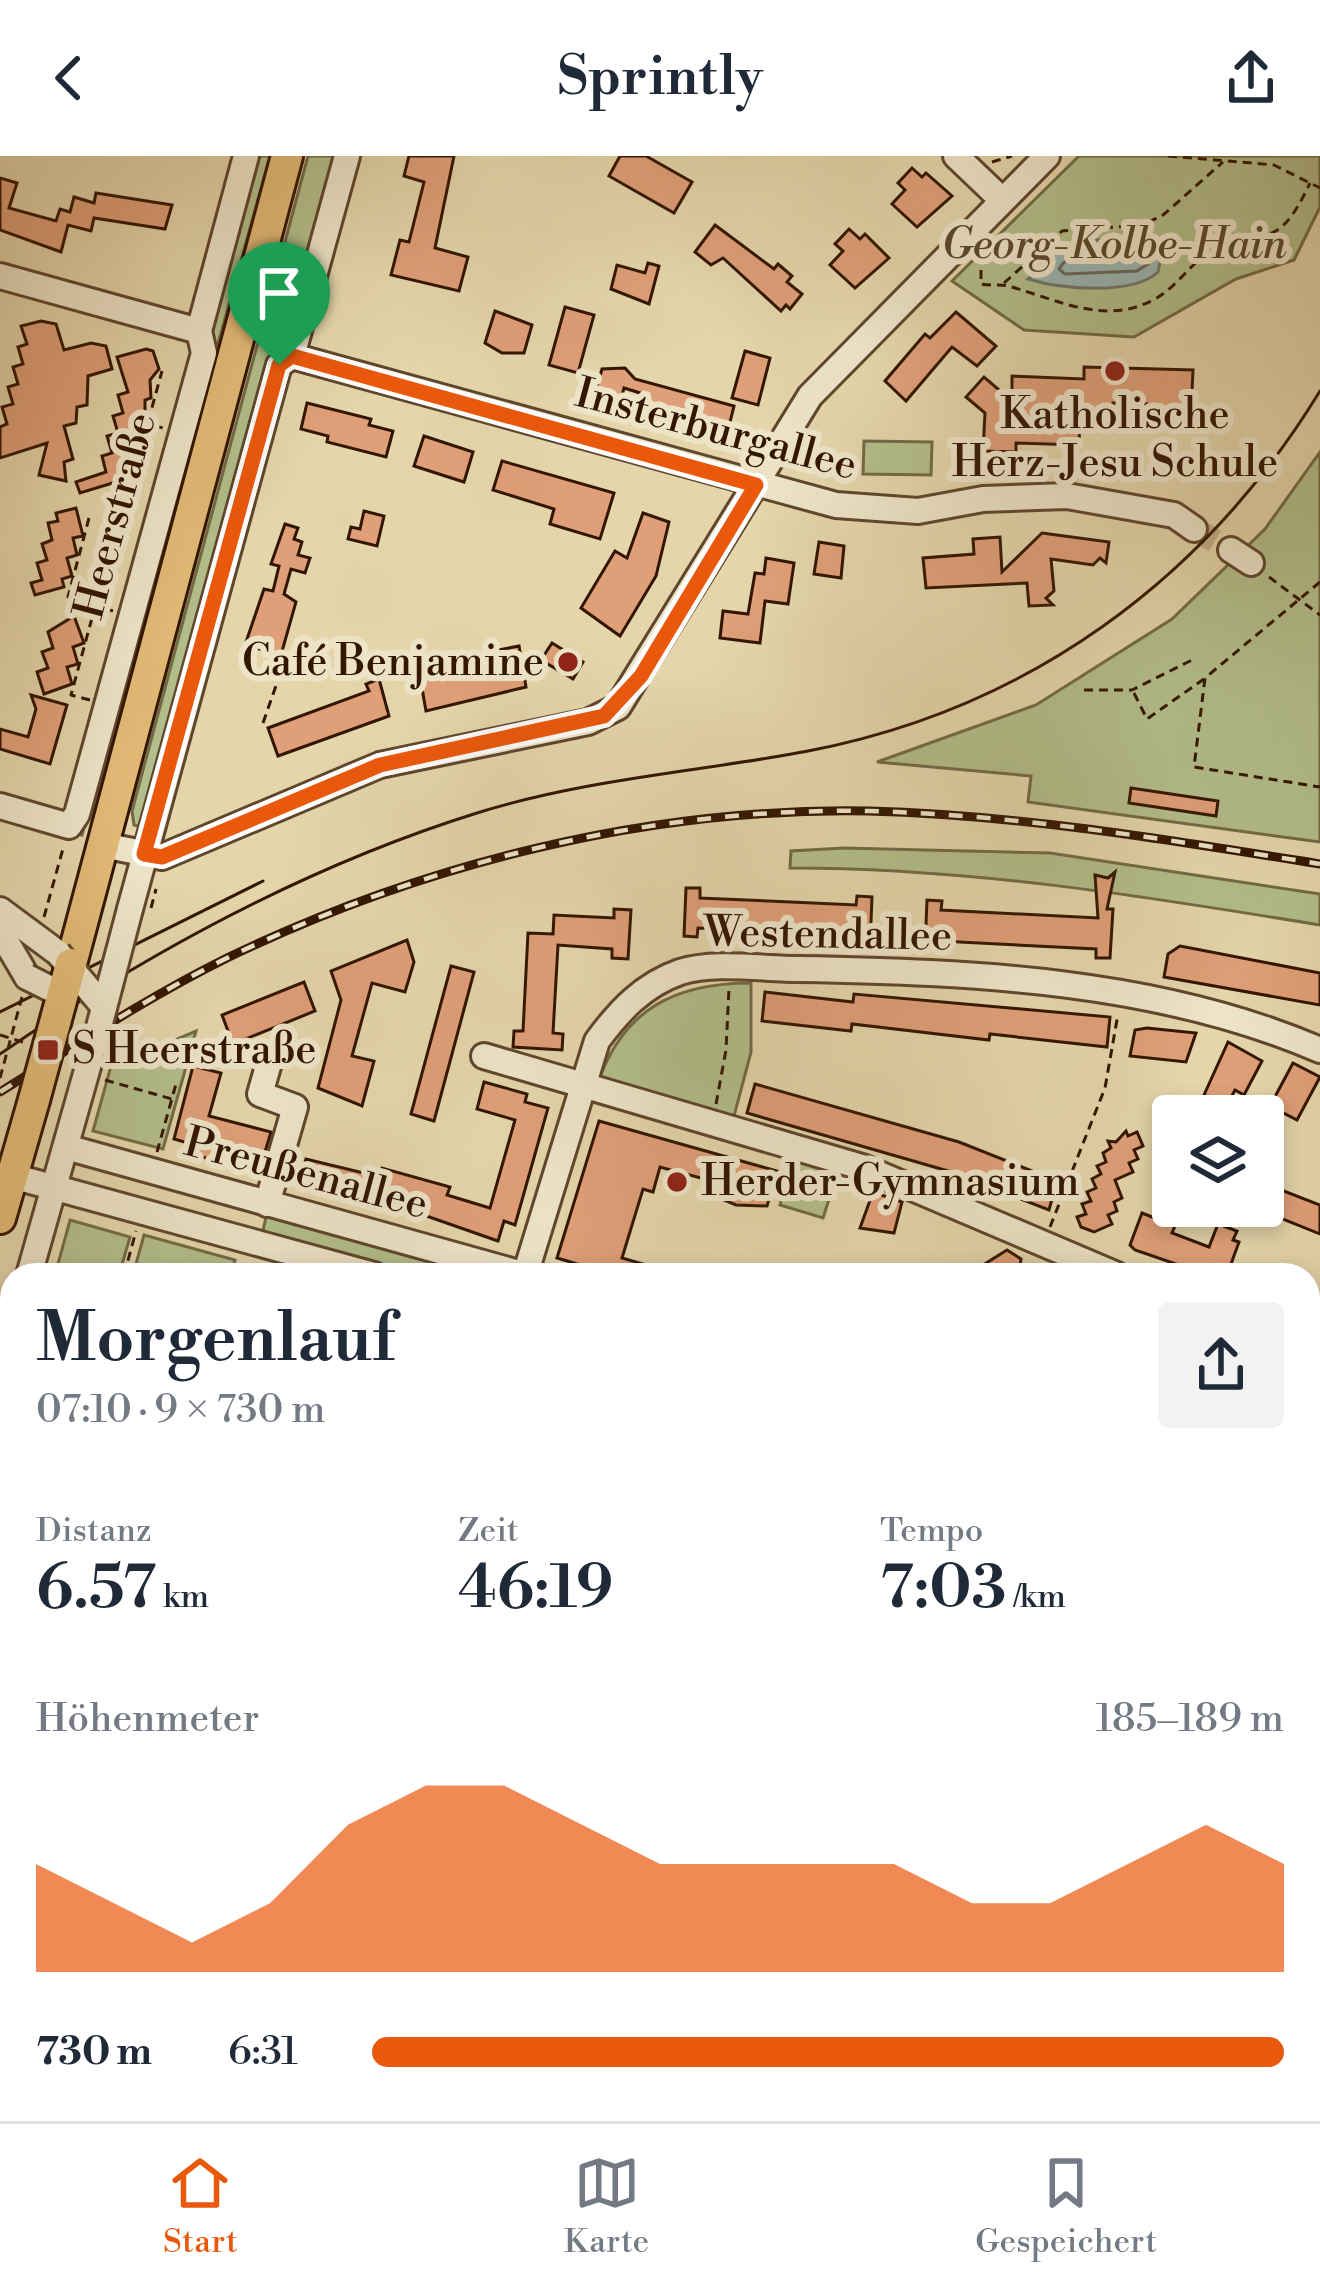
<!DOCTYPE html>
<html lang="de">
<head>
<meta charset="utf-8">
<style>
	body { margin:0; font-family:"Libre Bodoni",serif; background:#f2f2f3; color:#1f2937; height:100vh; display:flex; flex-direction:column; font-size:45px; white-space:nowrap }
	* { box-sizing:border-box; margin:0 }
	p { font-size:39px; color:#747a83 }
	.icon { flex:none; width:66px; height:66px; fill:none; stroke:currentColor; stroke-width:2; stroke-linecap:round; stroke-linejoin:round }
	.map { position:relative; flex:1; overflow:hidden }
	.side { position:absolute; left:0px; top:1107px; width:1320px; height:858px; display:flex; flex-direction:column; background:#fff; border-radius:36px 36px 0 0; box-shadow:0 6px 18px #0003 }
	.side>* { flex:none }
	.buttons { position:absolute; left:1152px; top:939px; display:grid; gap:24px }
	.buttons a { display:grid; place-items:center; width:132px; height:132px; border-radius:12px; background:#fff; box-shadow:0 6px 18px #0003; font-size:60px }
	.pin { position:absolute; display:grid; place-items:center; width:102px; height:102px; color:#fff; margin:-123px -51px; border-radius:50% 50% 50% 0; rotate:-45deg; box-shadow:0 0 12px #0007 }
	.pin .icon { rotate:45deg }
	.round { display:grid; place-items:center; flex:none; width:126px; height:126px; border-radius:12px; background:#f2f2f3 }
	.summary { display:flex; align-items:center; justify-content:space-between; height:204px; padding:0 36px }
	h1 { font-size:66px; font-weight:600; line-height:90px }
	.stats { display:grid; grid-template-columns:repeat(3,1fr); gap:18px; height:204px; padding:12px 36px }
	.stats div { display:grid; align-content:center }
	.stats b { font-size:60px; font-weight:600 }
	.stats small { font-size:33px; font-weight:400 }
	.stats p { font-size:33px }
	.chart { height:336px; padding:24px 36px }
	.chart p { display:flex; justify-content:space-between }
	.chart svg { width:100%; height:216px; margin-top:12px; fill:#ea580c; opacity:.7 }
	ul { padding:0 36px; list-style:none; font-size:39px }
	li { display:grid; grid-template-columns:192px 144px 1fr; align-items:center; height:90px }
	li i { height:30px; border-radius:15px; background:#ea580c }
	header { display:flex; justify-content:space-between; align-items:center; height:156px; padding:0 36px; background:#fff; font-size:54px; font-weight:600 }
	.menu { display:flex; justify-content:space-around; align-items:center; height:168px; border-top:3px solid #e0e1e3; background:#fff; font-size:33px; color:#747a83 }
	.menu a { display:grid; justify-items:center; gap:6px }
	.menu .on { color:#ea580c }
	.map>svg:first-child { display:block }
</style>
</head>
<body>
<header><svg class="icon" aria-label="back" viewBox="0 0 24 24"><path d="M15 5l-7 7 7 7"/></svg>Sprintly<svg class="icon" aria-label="share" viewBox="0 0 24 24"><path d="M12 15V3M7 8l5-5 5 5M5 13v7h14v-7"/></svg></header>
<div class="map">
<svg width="1320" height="1965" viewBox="0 0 1320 1965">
	<rect width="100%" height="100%" fill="#e4d5ab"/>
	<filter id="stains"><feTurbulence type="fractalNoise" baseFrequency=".00167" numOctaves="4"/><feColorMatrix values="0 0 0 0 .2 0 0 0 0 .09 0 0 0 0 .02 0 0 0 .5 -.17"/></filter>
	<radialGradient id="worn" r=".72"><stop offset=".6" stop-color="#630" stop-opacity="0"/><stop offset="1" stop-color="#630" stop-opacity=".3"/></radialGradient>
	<!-- green -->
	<g fill="#b2be8b" stroke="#726a46" stroke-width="3">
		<polygon points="253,0 270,0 82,679 72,676 213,191 209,164"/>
		<polygon points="308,0 342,0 298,158 274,203 141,671 134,669 132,655"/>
		<polygon points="1079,0 1320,0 1320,51 1294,104 1236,123 1134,181 1024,174 952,125"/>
		<polygon points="864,285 932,286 931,319 863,318"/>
		<polygon points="1320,296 1320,686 1028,646 1031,620 877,606 1036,549 1172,463 1265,373"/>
		<path d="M844 692 1050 697 1320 738V769C1143 740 970 712 790 712L791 695Z"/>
		<path d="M751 827V896L733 964 598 926C624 853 675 827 751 827Z"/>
		<polygon points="196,875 163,993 93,975 119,881 156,892"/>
		<polygon points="793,1002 838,1016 823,1062 780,1049"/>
		<polygon points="267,1057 494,1119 400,1119 262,1079"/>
		<polygon points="70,1064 130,1081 119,1119 55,1119"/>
		<polygon points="144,1079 235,1104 231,1119 133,1119"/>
	</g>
	<!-- water -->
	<path fill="#99b6b3" stroke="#70766c" stroke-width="3" d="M1084 84H1148L1162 96 1158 116C1132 140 1060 133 1028 123L1057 94Z"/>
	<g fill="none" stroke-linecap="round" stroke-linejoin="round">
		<!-- shore -->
		<path stroke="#66665a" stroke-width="3" d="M1143 95 1148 108 1137 115 1065 118 1059 113C1073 88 1117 94 1143 95Z"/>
	</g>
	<!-- building -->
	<g fill="#df9f78" stroke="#331601" stroke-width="3">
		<polygon points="409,0 454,0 435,92 468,101 459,135 391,119 400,84 409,86 424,26 404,20"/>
		<polygon points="620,0 646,0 692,26 674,57 609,20"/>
		<polygon points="912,12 922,21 926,17 952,40 917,71 892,48 905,34 898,27"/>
		<polygon points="0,22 17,27 9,52 56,65 60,53 70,56 74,41 94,47 96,37 172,49 165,73 94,62 91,75 68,69 61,96 0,74"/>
		<polygon points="715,69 774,113 778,108 792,120 787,126 802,138 790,153 786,149 781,155 723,102 711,109 695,96"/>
		<polygon points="849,73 860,83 865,78 889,102 855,132 830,109 843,95 835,88"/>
		<polygon points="648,107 659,110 649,148 611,133 617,109 645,117"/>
		<polygon points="565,151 594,159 578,217 549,209"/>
		<polygon points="495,155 532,169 524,197 502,197 485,187"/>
		<polygon points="956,156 996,190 977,210 952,191 906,245 885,225 925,178 930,182"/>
		<polygon points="41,165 56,168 64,194 91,187 106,190 112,213 88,220 87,249 77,251 76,267 64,270 73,303 64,306 66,325 39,319 47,287 0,302 0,271 7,268 2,251 13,248 8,231 18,228 13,211 23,208 18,191 27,188 21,170"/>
		<polygon points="146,193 153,195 159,213 150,224 151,242 145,244 145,262 139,264 140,282 133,284 129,322 80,337 76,326 106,316 102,300 112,297 107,280 118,277 113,260 123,257 118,239 128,236 117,201"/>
		<polygon points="745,195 770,202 758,249 732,242"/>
		<polygon points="1084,211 1193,214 1191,257 1147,256 1147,248 1113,247 1112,257 1080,256 1079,289 1016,287 1016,296 983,295 985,257 966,241 984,221 1012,245 1012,220 1084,223"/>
		<polygon points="625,212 635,223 734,250 727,278 646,256 650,240 624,232 621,244 595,237 602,213"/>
		<polygon points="307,247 371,263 369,269 393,275 386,301 327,286 328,280 301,273"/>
		<polygon points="424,280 473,296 464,326 414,310"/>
		<polygon points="502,305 614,337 600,383 550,368 554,353 493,334"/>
		<polygon points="76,352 83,380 73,382 77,399 67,402 72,420 62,423 64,431 35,439 31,427 42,424 37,407 47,404 42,388 52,384 48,367 58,365 56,357"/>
		<polygon points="364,355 384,360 377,390 348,383 351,371 360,373"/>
		<polygon points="643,357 669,366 656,420 620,480 581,452 615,395 627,402"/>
		<polygon points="285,368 298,372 294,383 302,386 298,399 310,402 305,417 291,413 284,438 296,446 281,499 245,489 264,433 273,435 279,410 271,408"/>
		<polygon points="1042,377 1109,386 1106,407 1100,402 1093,409 1051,403 1054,435 1046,442 1053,449 1029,450 1027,427 926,432 923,402 974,398 973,383 1000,381 1002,416"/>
		<polygon points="819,386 844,390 841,422 814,418"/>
		<polygon points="766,402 794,407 788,448 765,445 760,487 720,482 723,455 748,458 755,417 764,418"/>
		<polygon points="74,460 84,487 73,491 78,508 67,511 72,528 44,538 37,516 48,512 42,496 53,492 48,476"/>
		<polygon points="552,487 583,506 573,523 541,504"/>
		<polygon points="519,490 526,531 426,555 420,521 475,512 473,499"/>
		<polygon points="379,523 389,560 278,600 268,572 369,535 366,528"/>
		<polygon points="31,539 67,549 50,608 0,593 0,573 28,581 36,553"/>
		<polygon points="1131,632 1218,645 1216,660 1129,647"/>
		<polygon points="1115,716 1107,753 1113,753 1110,802 1096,802 1096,793 940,785 939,793 925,793 927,744 942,745 941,754 1098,762 1095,719 1108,722"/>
		<polygon points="686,732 700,732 700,742 791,746 856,749 857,740 872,741 870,790 854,789 855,780 698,772 697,781 684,780"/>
		<polygon points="614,753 631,754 628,803 612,802 612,793 558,789 553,877 563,878 562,894 513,891 514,875 523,875 528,777 553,778 554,759 614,762"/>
		<polygon points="407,784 414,806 405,836 372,827 352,900 374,905 362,950 318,932 341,844 331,815"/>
		<polygon points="1180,790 1320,817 1320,849 1164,821 1168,798"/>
		<polygon points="451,810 474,816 434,965 411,958"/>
		<polygon points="304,826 315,855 233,888 222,859"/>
		<polygon points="765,836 853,846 854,838 1110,861 1107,891 990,878 989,884 852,868 851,875 762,865"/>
		<polygon points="1147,872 1196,877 1186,906 1130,900 1135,874"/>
		<polygon points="1228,886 1262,905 1244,939 1235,934 1226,951 1204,939"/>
		<polygon points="1293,907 1320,921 1297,964 1270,950"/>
		<polygon points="193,910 221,917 209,960 271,976 262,1006 214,994 212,1004 193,998 195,989 174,983"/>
		<polygon points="484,926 527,938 525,946 548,952 515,1069 504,1065 498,1085 378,1043 376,1052 298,1030 306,1003 380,1021 382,1012 450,1031 447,1039 490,1052 515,964 477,953"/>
		<polygon points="755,928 959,986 1057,1025 1049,1054 948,1015 747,957"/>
		<polygon points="599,965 777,1015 767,1050 736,1049 712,1039 716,1026 660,1011 653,1036 643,1033 622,1102 643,1108 640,1119 614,1119 557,1102"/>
		<polygon points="1126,975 1128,980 1137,976 1143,990 1134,994 1138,1003 1129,1007 1133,1016 1115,1024 1122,1042 1114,1046 1117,1055 1108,1059 1112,1068 1094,1076 1081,1071 1077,1061 1086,1058 1082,1048 1091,1045 1087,1036 1096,1032 1092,1023 1101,1018 1097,1010 1106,1006 1103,997 1111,992 1108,985 1116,986"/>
		<polygon points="1263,1027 1320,1049 1320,1078 1263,1055"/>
		<polygon points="873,1036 902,1046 894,1077 860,1072"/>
		<polygon points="1142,1057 1175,1070 1172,1077 1209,1091 1218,1068 1237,1075 1233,1084 1239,1086 1227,1119 1208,1119 1135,1094 1130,1089"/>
		<polygon points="1007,1094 1021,1103 1019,1119 967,1119"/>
	</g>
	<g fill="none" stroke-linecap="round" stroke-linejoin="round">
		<!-- minor-tunnel -->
		<polyline stroke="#c1af89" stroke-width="24" stroke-dasharray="24 12" stroke-linecap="butt" points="1194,373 1231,394"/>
		<defs>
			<g id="minor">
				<polyline points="956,0 1002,44"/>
				<polyline points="0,120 199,175"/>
				<polyline points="292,200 836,349 918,355 983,343 1067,340 1174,359 1194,373"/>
				<polyline points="1231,394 1251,407"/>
				<polyline points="0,650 69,670 77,658 204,197 199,175 246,0"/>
				<polyline points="103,689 162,701 380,609 588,566 618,551 810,240 1047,0"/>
				<polyline points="130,753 279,209 292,200 347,0"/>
				<polyline points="0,754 58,797"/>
				<polyline points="0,775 27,821"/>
				<polyline points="484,900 865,1012 1117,1119"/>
				<polyline points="66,991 526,1119"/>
				<polyline points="12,1020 374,1119"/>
				<polyline points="267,1048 295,951 260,938 269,907"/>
				<polyline points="29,1119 95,886"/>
				<path d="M525 1119 597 885C619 855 643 829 680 816 715 805 762 813 799 813 972 816 1158 824 1320 894"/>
				<polyline points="1308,1193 1320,1198"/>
				<polyline points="0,1226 12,1181"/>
				<polyline points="0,1248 12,1251"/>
				<polyline points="1308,1551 1320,1529"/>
				<polyline points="1308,1567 1320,1574"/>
				<polyline points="0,1783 12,1776"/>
				<polyline points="505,1953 510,1965"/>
				<polyline points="1021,1953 1025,1965"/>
				<polyline points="396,1965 420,1953"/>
				<polyline points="920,1965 937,1953"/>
			</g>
			<g id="major">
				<polyline points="71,808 287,0"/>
				<polyline points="0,1062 34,944"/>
			</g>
		</defs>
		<!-- minor casing -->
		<use href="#minor" stroke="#5f462c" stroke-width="30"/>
		<!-- major casing -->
		<use href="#major" stroke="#331601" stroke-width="36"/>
		<!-- path -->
		<g stroke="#331601" stroke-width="3" stroke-dasharray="9 6" stroke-linecap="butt">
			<polyline points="1168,0 1274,9 1320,32"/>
			<polyline points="992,6 1012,0"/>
			<path d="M981 99V128C990 130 999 128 1008 130 1056 143 1104 170 1153 144 1177 132 1190 107 1210 96 1266 65 1274 103 1310 27"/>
			<polyline points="1004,127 1062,75 1141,69 1162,60 1223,6"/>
			<polyline points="148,266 162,215"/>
			<polyline points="133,319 147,268 163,272"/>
			<polyline points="89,362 68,441 113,455"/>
			<polyline points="1269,421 1320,459"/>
			<polyline points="1320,426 1205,522 1194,611 1320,631"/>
			<polyline points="1084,534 1132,534 1194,503"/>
			<polyline points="1134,537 1147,563 1204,523"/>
			<polyline points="90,544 71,539 95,451"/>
			<polyline points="263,567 286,501"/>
			<polyline points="44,761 64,689"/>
			<polyline points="105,924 172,943"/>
			<polyline points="716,948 726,894 729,832"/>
			<polyline points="157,996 176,928"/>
			<polyline points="1050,1071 1105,932 1118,858"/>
			<polyline points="124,1119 136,1075"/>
		</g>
		<!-- minor -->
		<use href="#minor" stroke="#ede4c8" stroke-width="24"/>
		<!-- major -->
		<use href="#major" stroke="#e2ba76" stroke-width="30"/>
		<!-- tram -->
		<g stroke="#331601" stroke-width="3">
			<polyline points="0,856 263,725"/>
			<path d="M0 898C147 797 307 710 477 657 585 623 698 616 808 595 1027 553 1204 425 1320 235"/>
		</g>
		<defs>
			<path id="rail" d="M0 936C74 890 148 841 227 802 424 707 650 651 869 655 1021 659 1170 684 1320 708"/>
		</defs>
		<!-- rail casing -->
		<use href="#rail" stroke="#331601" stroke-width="9"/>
		<!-- rail -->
		<use href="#rail" stroke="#ede4c8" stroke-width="4.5" stroke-dasharray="14" stroke-linecap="butt"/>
		<defs>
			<g id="minor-bridge">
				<polyline points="58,797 104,851"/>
				<polyline points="27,821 63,839"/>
				<polyline points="95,886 130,753"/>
			</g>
			<polyline id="major-bridge" points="34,944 71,808"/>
		</defs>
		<!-- minor-bridge casing -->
		<use href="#minor-bridge" stroke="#5f462c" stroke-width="30" stroke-linecap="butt"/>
		<!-- major-bridge casing -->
		<use href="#major-bridge" stroke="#331601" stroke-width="36" stroke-linecap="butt"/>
		<!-- path-bridge -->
		<g stroke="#331601" stroke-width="3" stroke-dasharray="9 6" stroke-linecap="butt">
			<polyline points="151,752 156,733"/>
			<polyline points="0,879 23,886"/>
			<polyline points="0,922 22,841"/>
		</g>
		<!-- minor-bridge -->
		<use href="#minor-bridge" stroke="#ede4c8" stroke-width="24"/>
		<!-- major-bridge -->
		<use href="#major-bridge" stroke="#e2ba76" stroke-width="30"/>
	</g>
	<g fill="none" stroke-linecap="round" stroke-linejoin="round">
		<defs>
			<polygon id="route" points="292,200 756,329 641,520 604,560 380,609 162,701 144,698 279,209"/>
		</defs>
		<!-- route casing -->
		<use href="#route" stroke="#fff" stroke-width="24"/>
		<!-- route -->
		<use href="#route" stroke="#ea580c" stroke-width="15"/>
	</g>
	<!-- markers -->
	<g fill="#8f2418" stroke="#ede4c8" stroke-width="4.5">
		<circle cx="1115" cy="215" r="12"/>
		<circle cx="568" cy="506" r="12"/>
		<rect x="36" y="882" width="24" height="24" rx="6"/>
		<circle cx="677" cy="1026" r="12"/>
	</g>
	<g text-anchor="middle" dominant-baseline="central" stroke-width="12" stroke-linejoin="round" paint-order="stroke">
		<!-- park labels -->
		<g font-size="42" font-style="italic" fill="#59482a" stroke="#ede4c8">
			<text x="1114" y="89">Georg-Kolbe-Hain</text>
		</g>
		<!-- poi labels -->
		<g font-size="42" fill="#331601" stroke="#ede4c8" text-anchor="start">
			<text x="1115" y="259" text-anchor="middle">Katholische<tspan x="1115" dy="48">Herz-Jesu Schule</tspan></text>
			<text x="544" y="506" text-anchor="end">Café Benjamine</text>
			<text x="72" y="894">S Heerstraße</text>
			<text x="701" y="1026">Herder-Gymnasium</text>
		</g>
		<!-- street labels -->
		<g font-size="42" fill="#331601" stroke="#ede4c8">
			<text transform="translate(716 274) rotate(15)">Insterburgallee</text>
			<text transform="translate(116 360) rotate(-75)">Heerstraße</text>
			<text transform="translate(828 779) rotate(1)">Westendallee</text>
			<text transform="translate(306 1018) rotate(15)">Preußenallee</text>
		</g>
	</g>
	<rect width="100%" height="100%" filter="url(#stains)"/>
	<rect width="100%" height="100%" fill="url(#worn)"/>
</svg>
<div class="buttons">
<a><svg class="icon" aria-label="layers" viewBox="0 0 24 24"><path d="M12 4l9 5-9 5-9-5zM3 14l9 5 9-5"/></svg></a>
</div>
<div class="pin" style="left:279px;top:209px;background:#1e9e55"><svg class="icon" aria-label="arrive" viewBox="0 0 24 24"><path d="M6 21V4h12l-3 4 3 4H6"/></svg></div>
<section class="side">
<div class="summary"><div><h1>Morgenlauf</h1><p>07:10 · 9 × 730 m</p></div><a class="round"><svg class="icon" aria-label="share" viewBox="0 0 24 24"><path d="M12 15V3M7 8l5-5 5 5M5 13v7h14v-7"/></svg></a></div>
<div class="stats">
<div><p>Distanz</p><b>6.57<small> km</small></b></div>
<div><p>Zeit</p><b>46:19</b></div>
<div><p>Tempo</p><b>7:03<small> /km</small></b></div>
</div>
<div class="chart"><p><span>Höhenmeter</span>185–189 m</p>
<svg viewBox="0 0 160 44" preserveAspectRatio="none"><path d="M0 44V22L10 30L20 38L30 30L40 14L50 6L60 6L70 14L80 22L90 22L100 22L110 22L120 30L130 30L140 22L150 14L160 22V44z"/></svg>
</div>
<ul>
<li><b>730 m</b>6:31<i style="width:100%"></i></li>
</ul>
</section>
</div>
<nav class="menu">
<a class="on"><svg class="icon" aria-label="home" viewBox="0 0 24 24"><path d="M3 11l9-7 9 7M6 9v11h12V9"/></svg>Start</a>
<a><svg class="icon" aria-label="map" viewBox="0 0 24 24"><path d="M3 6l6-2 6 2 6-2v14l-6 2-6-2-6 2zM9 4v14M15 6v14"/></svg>Karte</a>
<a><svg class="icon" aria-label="saved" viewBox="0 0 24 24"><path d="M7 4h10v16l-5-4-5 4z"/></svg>Gespeichert</a>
</nav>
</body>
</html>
